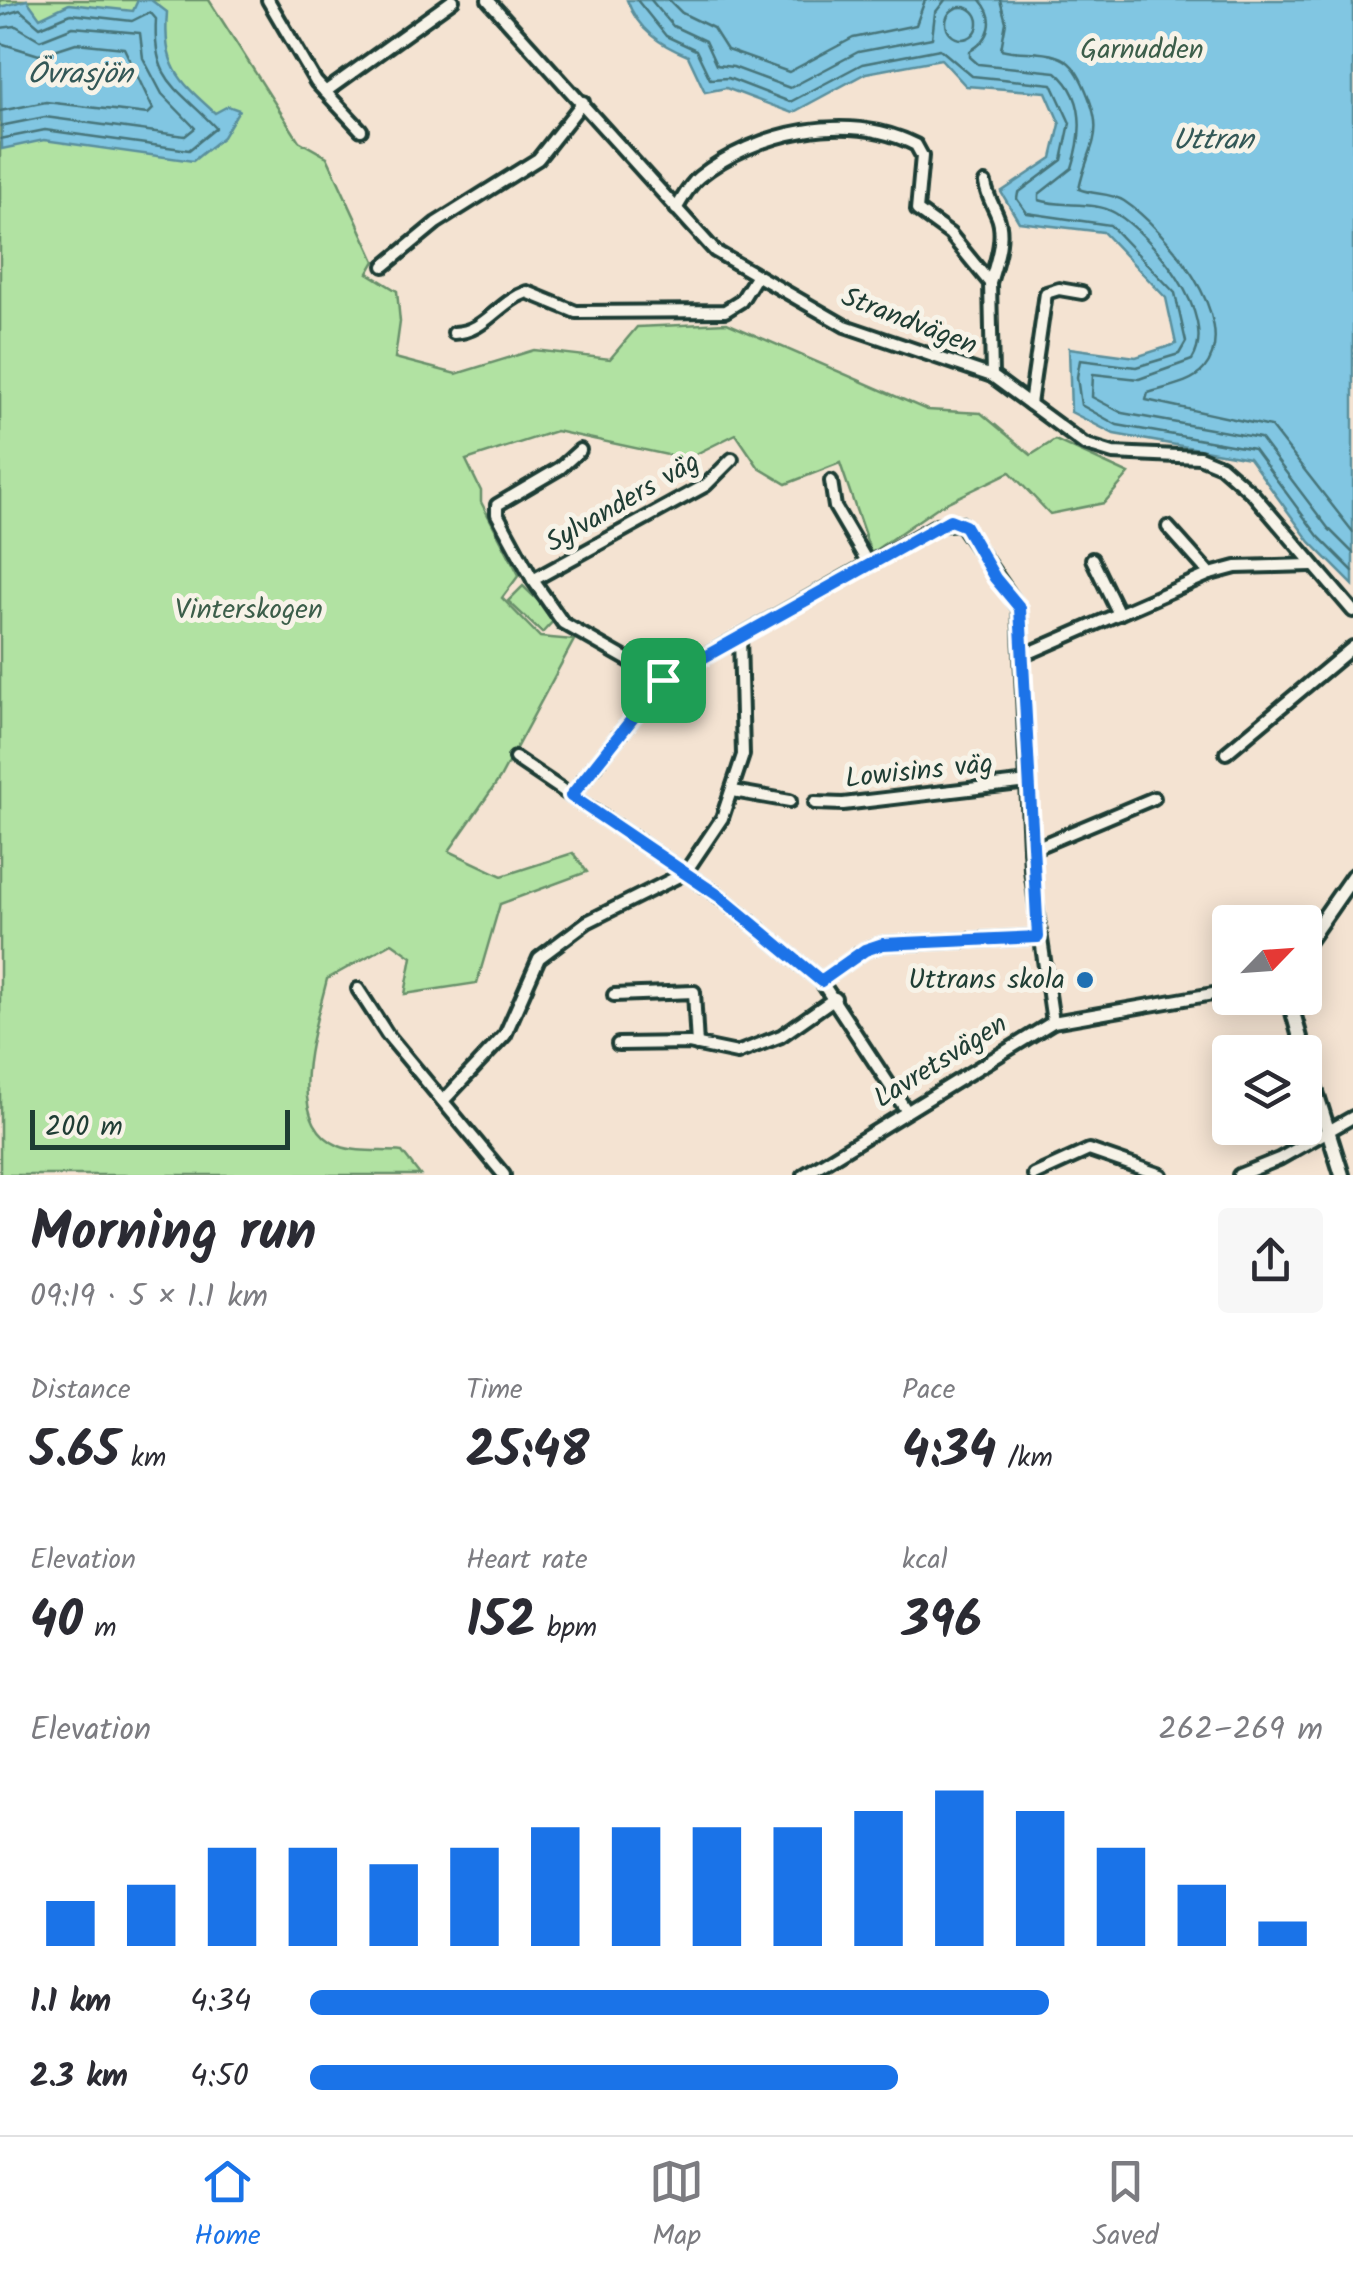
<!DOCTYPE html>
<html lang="en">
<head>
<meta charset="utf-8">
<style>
	body { margin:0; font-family:Kalam,sans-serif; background:#f7f7f7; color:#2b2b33; height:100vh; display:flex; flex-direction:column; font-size:38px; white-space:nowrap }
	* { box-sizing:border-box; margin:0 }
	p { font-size:32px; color:#7c7c81 }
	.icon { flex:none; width:55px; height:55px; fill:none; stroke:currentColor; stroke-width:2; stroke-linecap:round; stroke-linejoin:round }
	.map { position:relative; height:1175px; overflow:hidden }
	.details { display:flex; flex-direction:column; background:#fff; flex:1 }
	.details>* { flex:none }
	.needle { width:65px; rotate:65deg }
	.buttons { position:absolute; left:1212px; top:905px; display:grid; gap:20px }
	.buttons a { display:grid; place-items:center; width:110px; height:110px; border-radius:10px; background:#fff; box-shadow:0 5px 25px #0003; font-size:50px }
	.scale { position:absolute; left:30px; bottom:25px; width:260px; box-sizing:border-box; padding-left:10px; border:5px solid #1f3d34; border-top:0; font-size:28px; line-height:35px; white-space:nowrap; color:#1f3d34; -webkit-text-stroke:8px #f7f3e8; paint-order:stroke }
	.pin { position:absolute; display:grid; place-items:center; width:85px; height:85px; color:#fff; margin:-42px; border-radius:20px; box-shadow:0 5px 15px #0006 }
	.round { display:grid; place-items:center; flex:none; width:105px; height:105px; border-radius:10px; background:#f7f7f7 }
	.headline { display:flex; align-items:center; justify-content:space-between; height:170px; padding:0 30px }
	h1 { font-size:55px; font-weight:800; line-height:75px }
	.metrics { display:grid; grid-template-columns:repeat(3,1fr); gap:15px; height:170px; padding:10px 30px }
	.metrics div { display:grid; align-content:center }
	.metrics b { font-size:50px; font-weight:800 }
	.metrics small { font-size:28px; font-weight:400 }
	.metrics p { font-size:28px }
	.chart { height:280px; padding:20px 30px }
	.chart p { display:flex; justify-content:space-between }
	.chart svg { width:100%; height:180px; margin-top:10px; stroke:#1a73e8; stroke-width:6 }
	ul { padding:0 30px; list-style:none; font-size:32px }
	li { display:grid; grid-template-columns:160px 120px 1fr; align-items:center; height:75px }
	li i { height:25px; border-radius:12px; background:#1a73e8 }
	.tab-bar { display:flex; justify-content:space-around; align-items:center; height:140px; border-top:2px solid #e1e1e2; background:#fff; font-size:28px; color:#7c7c81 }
	.tab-bar a { display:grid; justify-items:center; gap:5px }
	.tab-bar .current { color:#1a73e8 }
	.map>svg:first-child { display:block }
</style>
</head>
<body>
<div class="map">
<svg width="1353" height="1175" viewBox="0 0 1353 1175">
	<rect width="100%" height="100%" fill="#f4e3d2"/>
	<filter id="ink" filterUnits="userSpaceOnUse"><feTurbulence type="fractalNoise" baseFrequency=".01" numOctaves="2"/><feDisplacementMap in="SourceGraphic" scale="20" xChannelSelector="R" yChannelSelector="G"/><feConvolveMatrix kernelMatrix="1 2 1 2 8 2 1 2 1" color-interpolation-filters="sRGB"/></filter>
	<g filter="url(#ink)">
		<!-- green -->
		<g fill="#b1e2a2" stroke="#68906b" stroke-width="2.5">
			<path d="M0 0H209L299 141 327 157 375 261 368 273 397 291 400 322 395 358 456 374 534 350 610 359 637 327 727 323 927 410 981 413 1031 455 1055 440 1129 474 1104 503 1050 514 1010 472 938 507 871 553 840 463 786 484 759 468 736 434 686 459 556 431 466 460 481 491V502L519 575 502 598 540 637 574 640 500 778 449 851 502 876 573 853 587 872 500 904 477 983 405 994 412 957 392 943 327 979C317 1023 280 1121 339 1146 356 1153 383 1150 402 1152L420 1175H0Z"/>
			<polygon points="523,586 556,618 542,633 508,601"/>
		</g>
		<!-- water -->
		<g fill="#81c6e2" stroke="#5a8f9c" stroke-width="2.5">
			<path d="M27 0 40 18 69 4 133 11 138 0H151L167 12C163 66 177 79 215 113L228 106 239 110 223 137 193 161 44 140 2 149 0 7Z"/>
			<path d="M627 0H1353V585L1310 542 1249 458 1114 434 1071 412 1069 348 1136 357 1176 344 1166 298 1103 232 1019 222 1001 192 1052 158 1060 124 1046 92 966 86 941 59 866 73 792 113 726 88 705 92 688 56C660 45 638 30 627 0Z"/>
		</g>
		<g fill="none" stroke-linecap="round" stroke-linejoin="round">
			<!-- shore -->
			<g stroke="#46747a" stroke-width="2.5">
				<polyline points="637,0 666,36 696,50 710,79 728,78 790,102 862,64 940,49 972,76 1052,84 1070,123 1062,160 1018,193 1017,199 1027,213 1110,225 1175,293 1186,342 1179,354 1136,367 1080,360 1077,377 1081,405 1117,425 1254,449 1318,536 1353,571"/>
				<polyline points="651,0 673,26 705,41 716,65 733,67 790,88 858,52 932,38 935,13 945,0"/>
				<polyline points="669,0 682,13 713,28 727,50 789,72 853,38 916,25 925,0"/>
				<path d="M980 0C997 19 991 39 970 51V57L978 64 1056 72C1086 97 1083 134 1072 168L1039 194V200C1061 208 1094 200 1115 213 1151 234 1220 316 1192 360L1139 379 1093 374 1092 397 1122 413 1260 438 1328 528 1353 553"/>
				<path d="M1000 0 1006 22 1001 49C1018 54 1039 50 1056 56 1070 60 1077 71 1083 84 1108 138 1089 141 1079 189 1093 195 1110 192 1124 201 1162 226 1244 321 1204 369 1191 384 1166 387 1148 393L1146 400 1271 427 1353 532"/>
				<circle cx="962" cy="23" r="16"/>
				<path d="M0 16 20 10 40 27 71 14 132 21 150 12 156 19C152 83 178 87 216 128L189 150 45 130 0 139"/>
				<polyline points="0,28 16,26 40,40 73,27 140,33 143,58 162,94 195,128 185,136 45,117 0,126"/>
				<polyline points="0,43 39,55 76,43 124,48 153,109 148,114 46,102 0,111"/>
			</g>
			<defs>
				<g id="minor">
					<polyline points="268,0 316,82 361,130"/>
					<polyline points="488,0 715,251 845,326 992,376 1084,444 1113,453 1199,457 1221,466 1253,494 1353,611"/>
					<polyline points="325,92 453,0"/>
					<path d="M985 183C987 196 992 203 997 215 1006 235 996 263 990 283"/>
					<path d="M676 209C683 198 689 185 699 177 756 131 849 111 916 145L922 156 917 210 950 234 990 283 992 376"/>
					<polyline points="384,266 436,223 538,159 583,102"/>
					<path d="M454 333C485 332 498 302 527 292L576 312 725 311 741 301 756 277"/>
					<polyline points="1030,404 1046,293 1059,289 1082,293"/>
					<polyline points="580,450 560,468 497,505 497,514 533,580 563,623 663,680"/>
					<polyline points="831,481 835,507 869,565"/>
					<polyline points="1168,527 1210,574"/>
					<polyline points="1092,559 1119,614"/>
					<polyline points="533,580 706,485 732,459"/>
					<polyline points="1022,656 1210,574 1236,567 1311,565"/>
					<polyline points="1226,753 1353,647"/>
					<polyline points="515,758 719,896 821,981 906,1110"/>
					<polyline points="733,791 790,801"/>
					<polyline points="571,796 663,680 937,525 960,523 1019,608 1031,870 1053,1022"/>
					<polyline points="815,803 843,804 1028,782"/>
					<polyline points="1030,850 1154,798"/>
					<polyline points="821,981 865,950 883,944 1038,937"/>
					<polyline points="358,989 387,1034 504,1175"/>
					<polyline points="614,995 694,992 697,1045"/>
					<polyline points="618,1044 689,1043 737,1053 781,1036 835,998"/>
					<polyline points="443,1101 505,1035 539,958 587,922 685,873 722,818 743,755 740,637"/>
					<polyline points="804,1175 1053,1022 1230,991"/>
					<polyline points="1034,1175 1089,1150 1161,1175"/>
					<polyline points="1239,1175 1279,1159 1353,1117"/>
				</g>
				<g id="tertiary">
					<polyline points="1305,945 1353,876"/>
					<polyline points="1289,998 1304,1052"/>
					<polyline points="1305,1057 1342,1175"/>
				</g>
			</defs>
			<!-- minor casing -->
			<use href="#minor" stroke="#1f3d34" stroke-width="18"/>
			<!-- tertiary casing -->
			<use href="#tertiary" stroke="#1f3d34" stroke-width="20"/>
			<!-- minor -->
			<use href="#minor" stroke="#f7f3e8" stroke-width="10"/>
			<!-- tertiary -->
			<use href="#tertiary" stroke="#f7f3e8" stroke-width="12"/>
		</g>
	</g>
	<g fill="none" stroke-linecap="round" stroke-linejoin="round" filter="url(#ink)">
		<defs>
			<polygon id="route" points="950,520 965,526 995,578 1020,608 1038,937 883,944 865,950 821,981 719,896 571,796 663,680"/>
		</defs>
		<!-- route casing -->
		<use href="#route" stroke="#fff" stroke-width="20"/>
		<!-- route -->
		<use href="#route" stroke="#1a73e8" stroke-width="12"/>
	</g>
	<!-- markers -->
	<circle fill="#1f6fb2" stroke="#f7f3e8" stroke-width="4" cx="1085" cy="980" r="10"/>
	<g text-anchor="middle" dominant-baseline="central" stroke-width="10" stroke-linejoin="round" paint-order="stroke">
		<!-- park labels -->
		<g font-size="28" fill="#3c5e4a" stroke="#f7f3e8">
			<text x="1142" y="50">Garnudden</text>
			<text x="249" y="610">Vinterskogen</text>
		</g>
		<!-- street labels -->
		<g font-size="28" fill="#1f3d34" stroke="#f7f3e8">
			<text transform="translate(909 322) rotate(21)">Strandvägen</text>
			<text transform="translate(623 503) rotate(-30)">Sylvanders väg</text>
			<text transform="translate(919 772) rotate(-6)">Lowisins väg</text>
			<text transform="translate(941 1062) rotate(-32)">Lavretsvägen</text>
		</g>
		<!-- poi labels -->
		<g font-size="28" fill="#1f3d34" stroke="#f7f3e8" text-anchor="end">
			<text x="1065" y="980">Uttrans skola</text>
		</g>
		<!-- water labels -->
		<g font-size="30" font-style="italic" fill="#335857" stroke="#f7f3e8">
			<text x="80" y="75">Övrasjön</text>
			<text x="1213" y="141">Uttran</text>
		</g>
	</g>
</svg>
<div class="buttons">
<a><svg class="needle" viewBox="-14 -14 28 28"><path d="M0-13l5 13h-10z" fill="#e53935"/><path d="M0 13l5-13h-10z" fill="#7c7c81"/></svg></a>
<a><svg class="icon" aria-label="layers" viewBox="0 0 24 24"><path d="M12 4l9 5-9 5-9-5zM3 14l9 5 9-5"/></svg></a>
</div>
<div class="scale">200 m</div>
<div class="pin" style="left:663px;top:680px;background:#1e9e55"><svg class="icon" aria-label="arrive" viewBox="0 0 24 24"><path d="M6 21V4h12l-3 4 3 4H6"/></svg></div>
</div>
<section class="details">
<div class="headline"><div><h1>Morning run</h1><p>09:19 · 5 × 1.1 km</p></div><a class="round"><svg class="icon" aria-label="share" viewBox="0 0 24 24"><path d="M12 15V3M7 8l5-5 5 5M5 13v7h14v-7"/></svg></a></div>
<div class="metrics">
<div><p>Distance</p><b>5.65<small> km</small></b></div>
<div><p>Time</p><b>25:48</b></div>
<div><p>Pace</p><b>4:34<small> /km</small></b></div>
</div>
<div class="metrics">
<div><p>Elevation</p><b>40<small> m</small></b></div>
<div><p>Heart rate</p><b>152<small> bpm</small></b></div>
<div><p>kcal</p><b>396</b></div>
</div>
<div class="chart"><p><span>Elevation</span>262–269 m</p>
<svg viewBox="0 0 160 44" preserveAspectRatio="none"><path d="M5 44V33M15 44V29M25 44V20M35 44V20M45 44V24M55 44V20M65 44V15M75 44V15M85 44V15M95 44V15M105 44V11M115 44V6M125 44V11M135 44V20M145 44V29M155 44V38"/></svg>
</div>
<ul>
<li><b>1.1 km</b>4:34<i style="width:73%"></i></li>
<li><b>2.3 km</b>4:50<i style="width:58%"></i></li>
</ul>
</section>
<nav class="tab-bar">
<a class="current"><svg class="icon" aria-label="home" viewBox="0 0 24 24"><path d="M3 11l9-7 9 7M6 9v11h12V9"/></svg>Home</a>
<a><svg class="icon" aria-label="map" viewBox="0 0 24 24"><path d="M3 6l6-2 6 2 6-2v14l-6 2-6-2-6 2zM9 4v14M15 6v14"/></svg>Map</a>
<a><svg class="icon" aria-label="saved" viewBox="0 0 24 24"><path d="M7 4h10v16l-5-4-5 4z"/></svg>Saved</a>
</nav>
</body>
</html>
